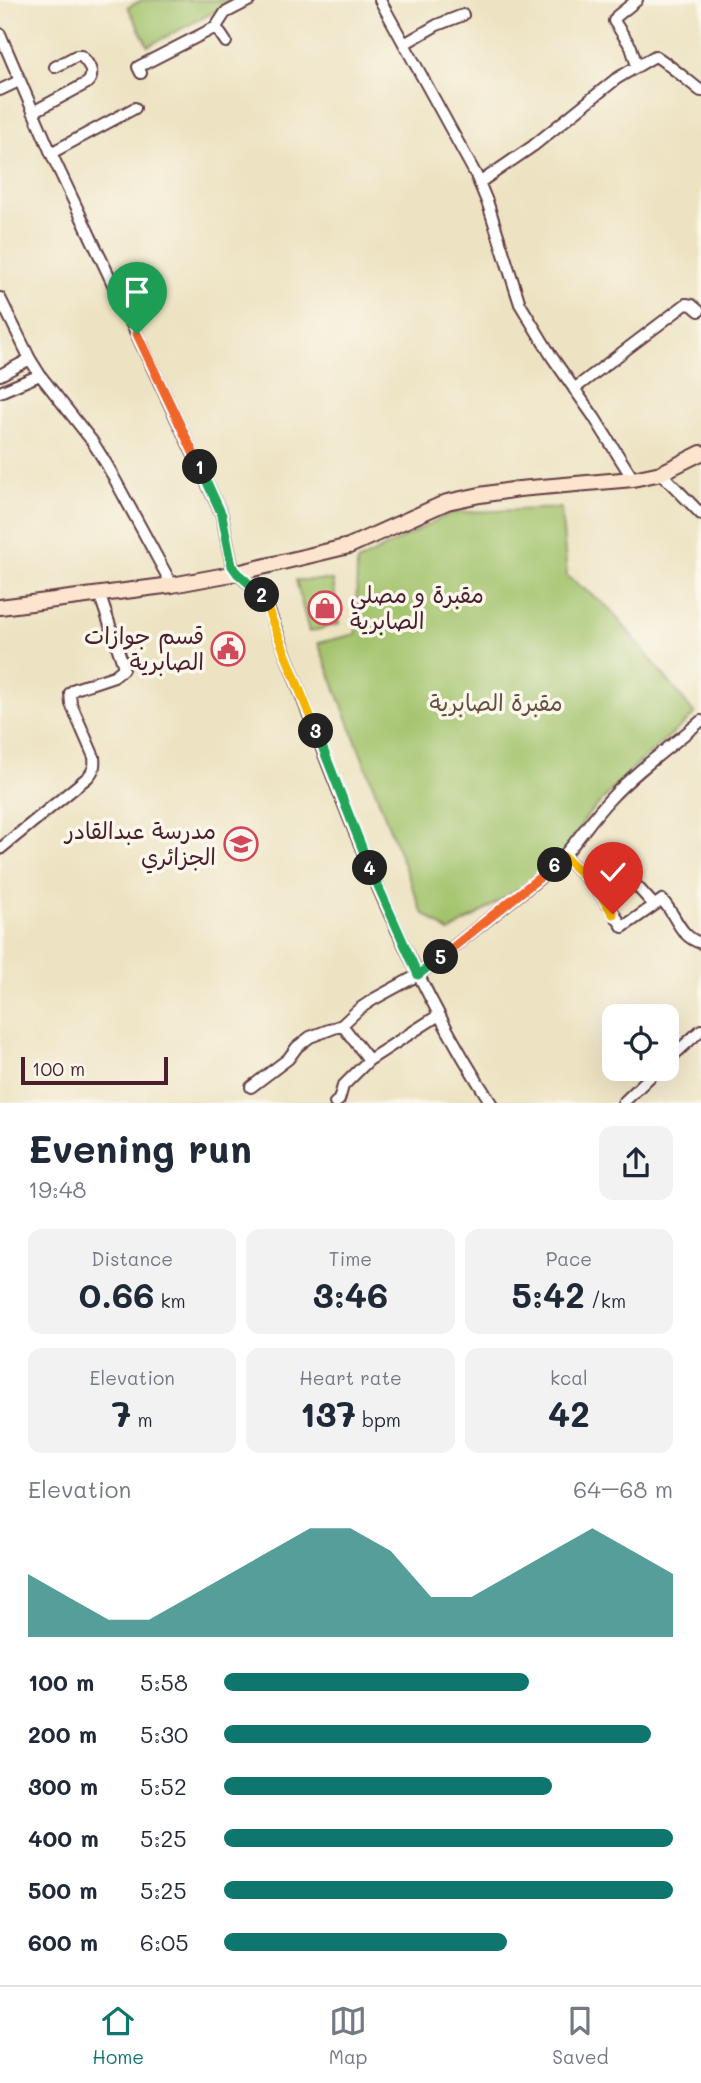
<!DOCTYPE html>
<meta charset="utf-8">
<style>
:root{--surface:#fff;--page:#f2f2f3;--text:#1f2937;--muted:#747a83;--line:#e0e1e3;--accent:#0f766e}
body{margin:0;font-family:Mali,"Playpen Sans Arabic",sans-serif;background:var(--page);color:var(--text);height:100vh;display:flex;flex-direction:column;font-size:26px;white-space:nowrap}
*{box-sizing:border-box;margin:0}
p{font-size:23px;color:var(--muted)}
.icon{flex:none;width:38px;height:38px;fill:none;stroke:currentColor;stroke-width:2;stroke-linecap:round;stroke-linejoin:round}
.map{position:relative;height:1103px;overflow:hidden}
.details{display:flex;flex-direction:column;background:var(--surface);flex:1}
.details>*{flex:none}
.controls{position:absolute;left:602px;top:1004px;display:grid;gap:14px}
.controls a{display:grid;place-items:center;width:77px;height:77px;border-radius:14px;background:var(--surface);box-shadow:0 7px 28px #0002;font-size:35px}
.scale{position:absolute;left:21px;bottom:18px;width:147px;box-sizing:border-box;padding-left:7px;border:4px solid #4a1f2b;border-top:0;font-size:19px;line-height:24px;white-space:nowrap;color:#4a1f2b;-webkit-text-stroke:5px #fbf7ec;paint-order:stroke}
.pin{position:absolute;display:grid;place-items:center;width:60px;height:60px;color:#fff;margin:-72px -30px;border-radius:50% 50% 50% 0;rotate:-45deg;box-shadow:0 0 7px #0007}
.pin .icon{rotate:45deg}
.km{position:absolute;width:35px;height:35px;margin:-18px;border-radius:50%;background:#222;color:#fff;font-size:19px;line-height:35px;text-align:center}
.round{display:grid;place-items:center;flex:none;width:74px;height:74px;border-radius:14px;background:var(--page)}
.headline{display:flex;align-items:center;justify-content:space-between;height:119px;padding:0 28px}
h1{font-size:38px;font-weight:700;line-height:52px}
.metrics{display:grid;grid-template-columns:repeat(3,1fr);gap:10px;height:119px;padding:7px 28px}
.metrics div{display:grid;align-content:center;border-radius:14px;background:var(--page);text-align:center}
.metrics b{font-size:35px;font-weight:700}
.metrics small{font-size:19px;font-weight:400}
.metrics p{font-size:19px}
.chart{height:196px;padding:14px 28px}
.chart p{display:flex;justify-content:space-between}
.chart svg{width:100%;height:126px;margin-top:7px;fill:var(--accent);opacity:.7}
ul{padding:0 28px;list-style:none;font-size:23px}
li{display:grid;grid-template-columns:112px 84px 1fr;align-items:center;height:52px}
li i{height:18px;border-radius:9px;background:var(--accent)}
.dock{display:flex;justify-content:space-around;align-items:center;height:98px;border-top:2px solid var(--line);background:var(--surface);font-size:19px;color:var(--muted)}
.dock a{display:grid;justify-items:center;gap:4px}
.dock .current{color:var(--accent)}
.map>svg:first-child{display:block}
.green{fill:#a3c36c;stroke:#76714c;stroke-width:2}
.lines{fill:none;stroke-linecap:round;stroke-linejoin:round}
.street-casing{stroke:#623c42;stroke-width:14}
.secondary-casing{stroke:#623c42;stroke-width:18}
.street{stroke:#fff;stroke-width:10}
.secondary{stroke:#fce5cf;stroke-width:14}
.split-1-casing{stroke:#fff;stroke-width:14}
.split-2-casing{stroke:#fff;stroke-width:14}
.split-3-casing{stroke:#fff;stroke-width:14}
.split-4-casing{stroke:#fff;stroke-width:14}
.split-5-casing{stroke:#fff;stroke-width:14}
.split-6-casing{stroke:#fff;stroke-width:14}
.split-7-casing{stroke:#fff;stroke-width:14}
.split-1{stroke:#f0652b;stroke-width:9}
.split-2{stroke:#22a559;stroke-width:9}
.split-3{stroke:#f5b400;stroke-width:9}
.split-4{stroke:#22a559;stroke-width:9}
.split-5{stroke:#22a559;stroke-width:9}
.split-6{stroke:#f0652b;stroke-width:9}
.split-7{stroke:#f5b400;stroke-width:9}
.labels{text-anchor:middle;stroke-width:7;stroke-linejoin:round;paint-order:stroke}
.poi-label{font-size:23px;fill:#4a1f2b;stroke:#fbf7ec;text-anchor:end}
.park-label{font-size:23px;fill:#65503e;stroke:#fbf7ec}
</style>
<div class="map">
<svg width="701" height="1103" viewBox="0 0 701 1103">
<rect width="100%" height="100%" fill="#fbf7ec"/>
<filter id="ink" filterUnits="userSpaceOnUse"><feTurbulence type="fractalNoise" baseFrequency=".0143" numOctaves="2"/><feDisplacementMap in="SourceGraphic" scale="14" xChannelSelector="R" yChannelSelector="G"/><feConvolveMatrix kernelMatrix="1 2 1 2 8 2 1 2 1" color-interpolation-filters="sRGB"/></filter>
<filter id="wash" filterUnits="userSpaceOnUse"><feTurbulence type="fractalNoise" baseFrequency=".00686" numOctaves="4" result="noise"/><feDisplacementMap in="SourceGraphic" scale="28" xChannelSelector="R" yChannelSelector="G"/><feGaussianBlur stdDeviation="1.57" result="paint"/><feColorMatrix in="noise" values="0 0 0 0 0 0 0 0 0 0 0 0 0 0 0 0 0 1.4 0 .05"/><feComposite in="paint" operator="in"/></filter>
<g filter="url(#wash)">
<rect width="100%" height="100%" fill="#ede3c2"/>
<!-- green -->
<path class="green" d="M 142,0 L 237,0 L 148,46 L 128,7 Z
M 561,508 L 567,576 L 609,608 L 695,714 L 636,765 L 588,815 L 553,868 L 449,932 L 422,912 L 318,643 L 356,634 L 357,562 L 451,513 Z
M 296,580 L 333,580 L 339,624 L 309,632 Z"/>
</g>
<g filter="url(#ink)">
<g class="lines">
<defs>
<path id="street" d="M 380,0 L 476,175 L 488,204 L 520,304 L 552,357 L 594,417 L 633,479
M 637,0 L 617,16 L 614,21 L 631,47 L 637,66
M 216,27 L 225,13 L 250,0
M 0,34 L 51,153 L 222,515 L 232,566 C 242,581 257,587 266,603 C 332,773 391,949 491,1103
M 404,44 L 437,25 L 463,15
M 141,73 L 138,67 L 216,27 L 226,42
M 0,90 L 19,81
M 33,112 L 87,83 C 96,75 89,63 81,56 L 76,56 L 55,67
M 51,153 L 135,108
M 479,183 L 533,146 L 616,79 L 655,56 C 661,58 692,84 701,91
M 0,298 L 30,359 L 40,375 L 92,441 L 107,465 L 172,585
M 0,375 L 30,359
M 574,389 L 686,304 L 692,305 L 699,311
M 0,392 L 40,375
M 661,473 L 701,514
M 0,849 L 88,777 C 94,770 95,766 94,757 L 71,704 L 70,693 L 75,689 L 114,676 L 123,669 L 123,664 L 99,593
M 564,857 L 595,886 L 623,927 L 662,900 C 676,914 679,937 701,943
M 619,870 L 635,884 L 653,904
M 439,1015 L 369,1060 L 342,1025 L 359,1009 L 374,999 L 418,975 L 550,870 C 573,849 588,822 610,799 C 637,770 670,747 701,721
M 667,1061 L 701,1030
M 251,1087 L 288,1059 L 297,1047 L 310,1037 L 342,1025
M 335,1103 L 339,1100 L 343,1086 L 369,1060
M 623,1103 L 658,1069"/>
<path id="secondary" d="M 0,607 L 172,585 L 237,573 L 349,546 L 447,502 L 480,495 L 519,489 L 633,479 L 661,473 L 701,453"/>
</defs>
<!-- street casing -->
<use href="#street" class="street-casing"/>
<!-- secondary casing -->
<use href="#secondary" class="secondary-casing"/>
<!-- street -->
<use href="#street" class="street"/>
<!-- secondary -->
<use href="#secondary" class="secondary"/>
</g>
</g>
<g class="lines" filter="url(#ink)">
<defs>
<path id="split-1" d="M 137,334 L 200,467"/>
<path id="split-2" d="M 200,467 L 222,515 L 232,566 L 237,573 L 262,595"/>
<path id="split-3" d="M 262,595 L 316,731"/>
<path id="split-4" d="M 316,731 L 370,868"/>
<path id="split-5" d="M 370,868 L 418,975 L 441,957"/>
<path id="split-6" d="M 441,957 L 555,865"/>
<path id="split-7" d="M 555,865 L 564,857 L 595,886 L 613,914"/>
</defs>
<!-- split-1 casing -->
<use href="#split-1" class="split-1-casing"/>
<!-- split-2 casing -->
<use href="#split-2" class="split-2-casing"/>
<!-- split-3 casing -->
<use href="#split-3" class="split-3-casing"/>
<!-- split-4 casing -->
<use href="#split-4" class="split-4-casing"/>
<!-- split-5 casing -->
<use href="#split-5" class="split-5-casing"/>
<!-- split-6 casing -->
<use href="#split-6" class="split-6-casing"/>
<!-- split-7 casing -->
<use href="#split-7" class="split-7-casing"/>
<!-- split-1 -->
<use href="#split-1" class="split-1"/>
<!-- split-2 -->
<use href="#split-2" class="split-2"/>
<!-- split-3 -->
<use href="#split-3" class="split-3"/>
<!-- split-4 -->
<use href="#split-4" class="split-4"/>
<!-- split-5 -->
<use href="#split-5" class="split-5"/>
<!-- split-6 -->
<use href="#split-6" class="split-6"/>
<!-- split-7 -->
<use href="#split-7" class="split-7"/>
</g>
<!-- icons -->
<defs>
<symbol id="shop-ring" viewBox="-11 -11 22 22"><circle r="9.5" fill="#fbf7ec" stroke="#d1495b" stroke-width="1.5"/><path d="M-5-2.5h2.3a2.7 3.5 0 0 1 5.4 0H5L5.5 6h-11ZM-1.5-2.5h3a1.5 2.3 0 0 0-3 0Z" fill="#d1495b"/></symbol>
<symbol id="civic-ring" viewBox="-11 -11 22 22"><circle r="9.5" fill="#fbf7ec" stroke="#d1495b" stroke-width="1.5"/><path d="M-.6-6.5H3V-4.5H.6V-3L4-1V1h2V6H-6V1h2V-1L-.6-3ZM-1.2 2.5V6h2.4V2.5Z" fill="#d1495b"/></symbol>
<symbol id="school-ring" viewBox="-11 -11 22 22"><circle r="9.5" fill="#fbf7ec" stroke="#d1495b" stroke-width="1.5"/><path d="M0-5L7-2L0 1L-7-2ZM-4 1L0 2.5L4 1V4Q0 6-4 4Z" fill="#d1495b"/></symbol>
</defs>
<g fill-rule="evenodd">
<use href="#shop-ring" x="306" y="589" width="38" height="38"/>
<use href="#civic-ring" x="209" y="630" width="38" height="38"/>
<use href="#school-ring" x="222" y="825" width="38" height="38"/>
</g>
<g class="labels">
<!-- poi labels -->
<g class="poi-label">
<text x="350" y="603" text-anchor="start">مقبرة و مصلى<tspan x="350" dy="26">الصابرية</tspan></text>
<text x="204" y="644">قسم جوازات<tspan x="204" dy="26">الصابرية</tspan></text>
<text x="216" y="839">مدرسة عبدالقادر<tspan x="216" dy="26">الجزائري</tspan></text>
</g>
<!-- park labels -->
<g class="park-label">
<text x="496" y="711">مقبرة الصابرية</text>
</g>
</g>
</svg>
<div class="controls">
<a><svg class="icon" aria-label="locate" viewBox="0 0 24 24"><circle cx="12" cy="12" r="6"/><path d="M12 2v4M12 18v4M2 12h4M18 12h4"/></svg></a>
</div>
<div class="scale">100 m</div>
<div class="pin" style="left:137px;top:334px;background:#1e9e55"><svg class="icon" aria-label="arrive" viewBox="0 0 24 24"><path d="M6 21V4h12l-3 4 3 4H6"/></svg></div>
<div class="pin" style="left:613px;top:914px;background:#d93025"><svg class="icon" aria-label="check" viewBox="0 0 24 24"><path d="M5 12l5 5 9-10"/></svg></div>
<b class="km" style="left:200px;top:467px">1</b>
<b class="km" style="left:262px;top:595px">2</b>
<b class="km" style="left:316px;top:731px">3</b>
<b class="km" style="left:370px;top:868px">4</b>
<b class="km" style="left:441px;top:957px">5</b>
<b class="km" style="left:555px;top:865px">6</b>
</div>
<section class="details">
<div class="headline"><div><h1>Evening run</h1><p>19:48</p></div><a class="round"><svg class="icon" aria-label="share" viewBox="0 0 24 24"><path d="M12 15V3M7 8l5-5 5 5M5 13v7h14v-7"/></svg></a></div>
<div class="metrics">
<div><p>Distance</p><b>0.66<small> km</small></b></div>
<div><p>Time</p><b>3:46</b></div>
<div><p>Pace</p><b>5:42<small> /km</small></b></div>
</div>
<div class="metrics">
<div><p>Elevation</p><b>7<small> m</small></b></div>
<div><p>Heart rate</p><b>137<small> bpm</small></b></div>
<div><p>kcal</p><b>42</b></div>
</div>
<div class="chart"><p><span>Elevation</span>64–68 m</p>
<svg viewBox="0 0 160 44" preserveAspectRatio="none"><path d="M0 44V22L10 30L20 38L30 38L40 30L50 22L60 14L70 6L80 6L90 14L100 30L110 30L120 22L130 14L140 6L150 14L160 22V44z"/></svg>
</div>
<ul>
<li><b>100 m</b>5:58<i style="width:68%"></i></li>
<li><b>200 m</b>5:30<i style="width:95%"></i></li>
<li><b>300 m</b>5:52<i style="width:73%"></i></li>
<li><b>400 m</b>5:25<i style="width:100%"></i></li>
<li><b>500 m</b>5:25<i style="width:100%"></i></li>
<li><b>600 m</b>6:05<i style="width:63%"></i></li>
</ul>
</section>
<nav class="dock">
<a class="current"><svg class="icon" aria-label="home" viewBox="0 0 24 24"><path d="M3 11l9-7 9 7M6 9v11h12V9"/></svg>Home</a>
<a><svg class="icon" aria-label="map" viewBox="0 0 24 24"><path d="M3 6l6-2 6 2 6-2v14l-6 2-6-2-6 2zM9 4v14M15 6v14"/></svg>Map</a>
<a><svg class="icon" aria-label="saved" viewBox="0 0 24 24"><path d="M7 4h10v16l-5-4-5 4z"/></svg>Saved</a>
</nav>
